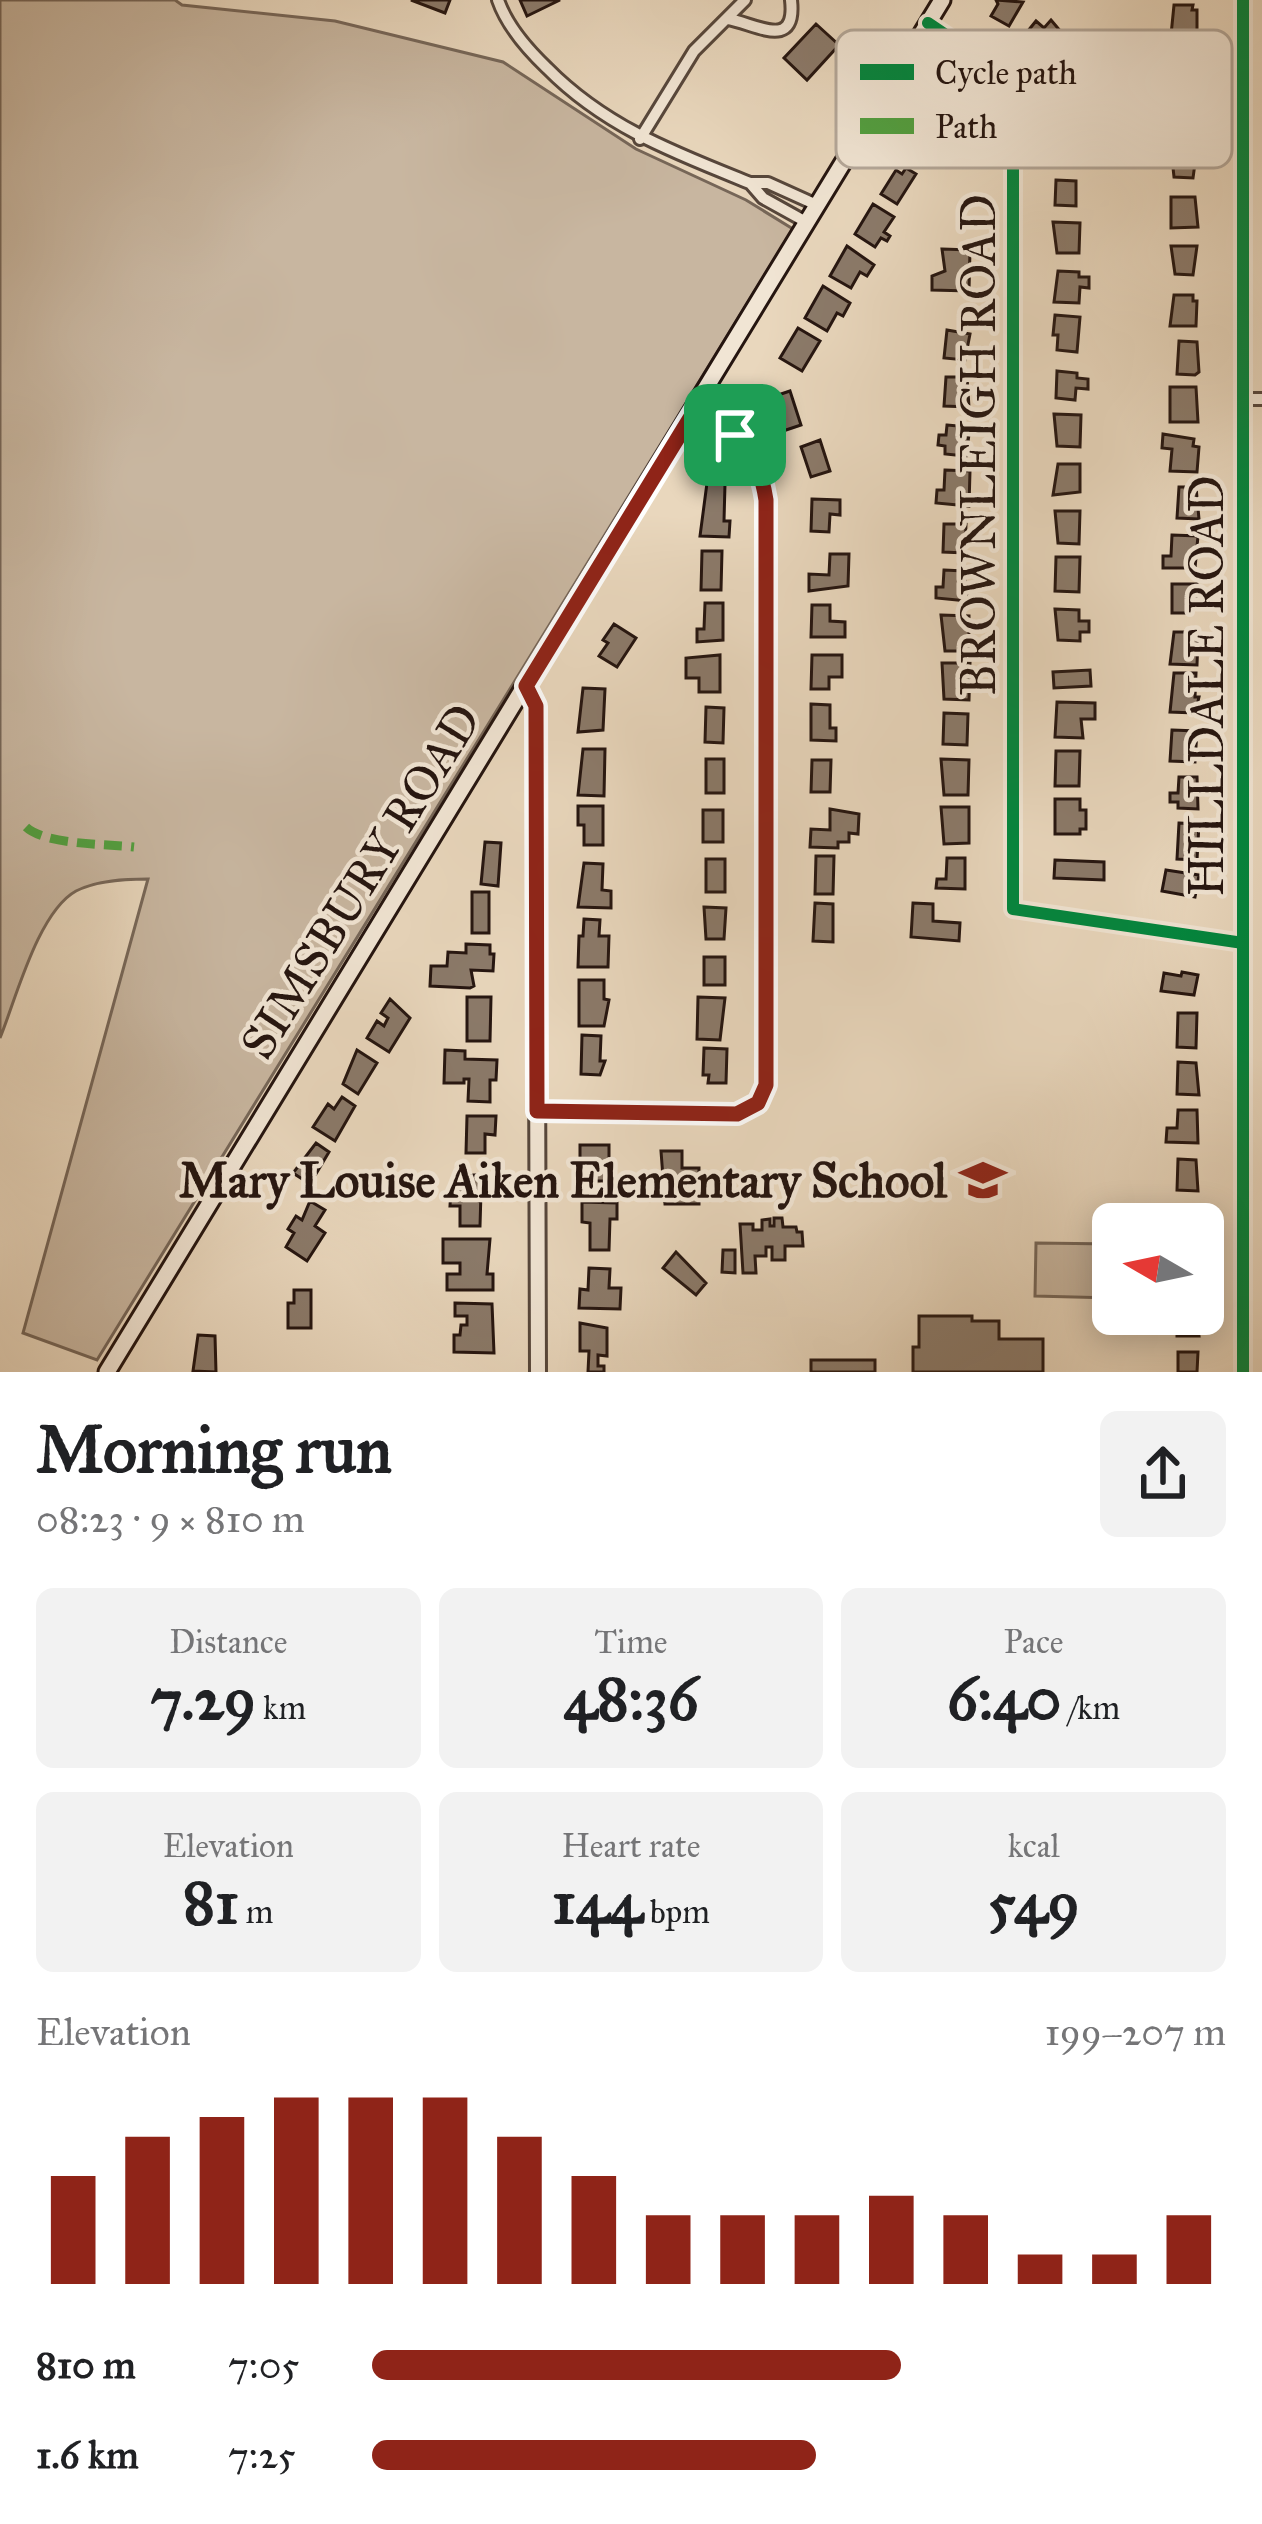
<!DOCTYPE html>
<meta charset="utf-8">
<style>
:root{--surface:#fff;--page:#f2f2f2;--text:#202124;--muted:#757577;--accent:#8f2418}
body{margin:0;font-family:"IM FELL Great Primer",serif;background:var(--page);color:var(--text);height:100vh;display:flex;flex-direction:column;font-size:45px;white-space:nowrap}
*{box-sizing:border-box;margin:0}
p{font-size:39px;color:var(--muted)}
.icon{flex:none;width:66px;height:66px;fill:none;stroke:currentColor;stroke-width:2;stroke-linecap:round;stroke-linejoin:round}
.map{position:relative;height:1372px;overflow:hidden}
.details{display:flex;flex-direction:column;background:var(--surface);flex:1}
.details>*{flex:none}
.needle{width:78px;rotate:279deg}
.tools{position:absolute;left:1092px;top:1203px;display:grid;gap:24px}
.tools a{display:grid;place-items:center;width:132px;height:132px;border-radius:18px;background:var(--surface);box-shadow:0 6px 30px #0003;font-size:60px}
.pin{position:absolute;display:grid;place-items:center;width:102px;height:102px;color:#fff;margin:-51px;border-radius:24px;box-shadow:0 6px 18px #0006}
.round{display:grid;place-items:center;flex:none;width:126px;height:126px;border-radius:18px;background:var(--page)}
.overview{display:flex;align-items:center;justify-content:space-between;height:204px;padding:0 36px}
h1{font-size:66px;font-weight:700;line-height:90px}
.figures{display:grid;grid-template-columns:repeat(3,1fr);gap:18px;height:204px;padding:12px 36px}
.figures div{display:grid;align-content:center;border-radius:18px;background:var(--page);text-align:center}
.figures b{font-size:60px;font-weight:700}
.figures small{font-size:33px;font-weight:400}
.figures p{font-size:33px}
.chart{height:336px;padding:24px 36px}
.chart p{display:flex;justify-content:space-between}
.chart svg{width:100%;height:216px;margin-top:12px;stroke:var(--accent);stroke-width:6}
ul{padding:0 36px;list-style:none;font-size:39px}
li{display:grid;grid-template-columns:192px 144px 1fr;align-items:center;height:90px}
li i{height:30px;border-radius:15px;background:var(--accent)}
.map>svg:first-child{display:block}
.green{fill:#c8b6a0;stroke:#766658;stroke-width:3}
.building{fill:#8b7a6a;stroke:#251510;stroke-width:3}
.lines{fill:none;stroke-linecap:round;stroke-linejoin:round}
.minor-casing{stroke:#56463b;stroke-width:16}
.tertiary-casing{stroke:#56463b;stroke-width:20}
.secondary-casing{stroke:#251510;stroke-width:21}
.minor{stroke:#f1e5d4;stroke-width:10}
.tertiary{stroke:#f1e5d4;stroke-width:14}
.secondary{stroke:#f1e5d4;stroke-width:15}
.quiet{stroke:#50a03f;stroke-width:9;stroke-dasharray:18 9;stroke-linecap:butt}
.cycleway-casing{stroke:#f1e5d4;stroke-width:20}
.cycleway{stroke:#00873e;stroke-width:12}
.route-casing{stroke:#fff;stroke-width:24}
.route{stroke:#8f2418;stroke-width:15}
.labels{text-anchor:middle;stroke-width:9;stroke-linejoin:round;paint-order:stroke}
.street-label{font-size:48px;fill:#251510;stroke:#f1e5d4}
.poi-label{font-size:48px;font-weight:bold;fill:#251510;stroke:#f1e5d4;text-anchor:end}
.key{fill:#f1e5d4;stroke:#b4a799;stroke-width:3}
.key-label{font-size:33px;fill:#251510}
</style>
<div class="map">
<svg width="1262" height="1372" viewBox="0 0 1262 1372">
<rect width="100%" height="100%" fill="#e9d7bd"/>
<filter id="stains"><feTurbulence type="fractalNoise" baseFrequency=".00167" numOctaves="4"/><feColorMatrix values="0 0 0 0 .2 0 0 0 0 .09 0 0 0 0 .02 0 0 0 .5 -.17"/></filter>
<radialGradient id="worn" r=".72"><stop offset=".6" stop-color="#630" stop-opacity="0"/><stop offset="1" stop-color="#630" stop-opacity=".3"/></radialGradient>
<!-- green -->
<path class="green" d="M 0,0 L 175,0 L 182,5 L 335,21 L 503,62 L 636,149 L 746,200 L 793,229 L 97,1360 L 23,1333 L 148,879 C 126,879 97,880 76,891 C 38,912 16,999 0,1038 Z
M 1036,1243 L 1113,1244 L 1113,1298 L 1035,1296 Z"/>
<!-- building -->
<path class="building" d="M 411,0 L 450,0 L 445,13 Z
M 520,0 L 560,0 L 527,16 Z
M 996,0 L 1023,2 L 1009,26 L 991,16 L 998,4 Z
M 1174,5 L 1193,5 L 1192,10 L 1197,10 L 1197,35 L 1171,35 Z
M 1051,20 L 1062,33 L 1054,37 L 1060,41 L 1046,59 L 1019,42 L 1036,21 L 1044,28 Z
M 816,24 L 839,45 L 807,80 L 784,58 Z
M 1171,149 L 1197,149 L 1193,178 L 1174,177 Z
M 906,168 L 916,174 L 897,204 L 881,194 L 896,170 L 902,174 Z
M 1056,180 L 1076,181 L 1076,206 L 1055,205 Z
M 1171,197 L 1195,197 L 1198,227 L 1171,228 Z
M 873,204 L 894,217 L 884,232 L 890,236 L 887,241 L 881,238 L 875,247 L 855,234 Z
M 1053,222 L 1080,223 L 1079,253 L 1057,253 Z
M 847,246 L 874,265 L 867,276 L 860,272 L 851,288 L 830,276 Z
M 1171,246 L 1197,246 L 1193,275 L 1175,274 Z
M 942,249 L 970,250 L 969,291 L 932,290 L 932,276 L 945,271 Z
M 1058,271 L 1079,272 L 1079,277 L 1089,277 L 1089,288 L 1080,287 L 1079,303 L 1054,302 Z
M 823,286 L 850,303 L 843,316 L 837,313 L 827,331 L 805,318 Z
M 1174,295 L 1193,295 L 1193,301 L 1197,301 L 1196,326 L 1170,326 Z
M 1055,315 L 1080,317 L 1077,352 L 1057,350 L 1058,335 L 1053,335 Z
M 798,328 L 820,341 L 802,371 L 780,358 Z
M 947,330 L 970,334 L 965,360 L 944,358 Z
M 1179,341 L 1197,342 L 1199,372 L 1195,375 L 1177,374 Z
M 1057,371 L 1077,373 L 1077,378 L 1088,379 L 1088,389 L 1076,388 L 1075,400 L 1056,398 Z
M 946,377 L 967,377 L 969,407 L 944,406 Z
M 1170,387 L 1196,387 L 1198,422 L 1170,422 Z
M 790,391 L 801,425 L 783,431 L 772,397 Z
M 1054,414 L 1081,415 L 1080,447 L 1057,446 Z
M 947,425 L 970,427 L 966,456 L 945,454 L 945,446 L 938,445 L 939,435 L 946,435 Z
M 1163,434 L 1194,439 L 1193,446 L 1199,447 L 1197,472 L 1170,471 L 1172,449 L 1162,448 Z
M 820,440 L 830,471 L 811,477 L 801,447 Z
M 1058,464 L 1080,464 L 1080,492 L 1053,495 Z
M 945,470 L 970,471 L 969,506 L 936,503 L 937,490 L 944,490 Z
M 707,483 L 725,484 L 724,521 L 730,521 L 729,537 L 700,536 Z
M 1179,487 L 1196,487 L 1199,519 L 1177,518 Z
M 812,499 L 840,500 L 840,515 L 830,514 L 829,532 L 811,531 Z
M 1055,511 L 1080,511 L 1079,544 L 1058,543 Z
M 944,524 L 966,524 L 965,553 L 943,552 Z
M 1172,535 L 1198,536 L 1195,568 L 1163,568 L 1163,556 L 1171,556 Z
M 702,551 L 722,551 L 721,590 L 701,590 Z
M 830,554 L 849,554 L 848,586 L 809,591 L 809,574 L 829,575 Z
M 1056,557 L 1080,557 L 1079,592 L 1055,591 Z
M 944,570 L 964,571 L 968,601 L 936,598 L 936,587 L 943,587 Z
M 1172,584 L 1197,584 L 1197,604 L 1192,604 L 1192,613 L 1172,613 Z
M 705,603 L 723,603 L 723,640 L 697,642 L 697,629 L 704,629 Z
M 812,605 L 830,605 L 830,621 L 845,622 L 845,637 L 811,637 Z
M 1055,609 L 1079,610 L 1079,621 L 1089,621 L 1089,632 L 1080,632 L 1080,641 L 1058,640 Z
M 941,615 L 969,616 L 969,651 L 945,651 Z
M 614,624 L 636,638 L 617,667 L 599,656 L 608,643 L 603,640 Z
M 1174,632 L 1193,632 L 1193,638 L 1198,638 L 1197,665 L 1170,664 Z
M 720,655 L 720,692 L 699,692 L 699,678 L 686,678 L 686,658 Z
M 812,655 L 842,655 L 842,677 L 829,677 L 829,689 L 811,689 Z
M 942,663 L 970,663 L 969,700 L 944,699 Z
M 1090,670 L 1091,686 L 1054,688 L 1053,672 Z
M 1174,673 L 1196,673 L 1195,697 L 1199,697 L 1195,713 L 1170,712 Z
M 583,688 L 605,689 L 603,730 L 578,732 Z
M 1057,702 L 1095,703 L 1095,719 L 1081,719 L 1083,738 L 1055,737 Z
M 811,704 L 830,705 L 830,728 L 836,728 L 836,741 L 811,740 Z
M 706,707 L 724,708 L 723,743 L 705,742 Z
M 944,713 L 968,714 L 967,745 L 943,744 Z
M 1172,730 L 1197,731 L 1195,762 L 1170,761 Z
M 583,749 L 605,749 L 604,796 L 578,795 Z
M 1056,751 L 1080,751 L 1079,786 L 1055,786 Z
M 706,759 L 724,759 L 724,793 L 706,793 Z
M 941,759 L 969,760 L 968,795 L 944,795 Z
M 812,760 L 831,760 L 830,792 L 811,792 Z
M 1179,777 L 1197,777 L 1198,809 L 1178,808 L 1178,802 L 1170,802 L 1170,793 L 1178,793 Z
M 1055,799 L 1080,799 L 1080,810 L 1086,810 L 1086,829 L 1080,829 L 1080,834 L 1055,834 Z
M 578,806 L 603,806 L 603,845 L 584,845 L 584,825 L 578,825 Z
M 941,807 L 969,807 L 969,843 L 944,844 Z
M 830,809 L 859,814 L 858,834 L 849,833 L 849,842 L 838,842 L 838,848 L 810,847 L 811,829 L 830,830 Z
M 703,810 L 723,810 L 723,842 L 703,842 Z
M 1179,823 L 1199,824 L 1197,860 L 1177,859 Z
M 485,842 L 501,843 L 498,886 L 481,884 Z
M 816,856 L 834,856 L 833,894 L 815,894 Z
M 947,858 L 965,858 L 965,889 L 936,888 L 937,879 L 946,879 Z
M 706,859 L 725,859 L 725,892 L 706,892 Z
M 1055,860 L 1104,862 L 1104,880 L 1054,878 Z
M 584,863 L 603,864 L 602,890 L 611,891 L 611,908 L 578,907 Z
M 1166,870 L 1199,875 L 1195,897 L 1162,891 Z
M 472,892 L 489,892 L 489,933 L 472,933 Z
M 815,903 L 833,904 L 833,942 L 813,941 Z
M 913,903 L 933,904 L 933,921 L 960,923 L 959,941 L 911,937 Z
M 704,907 L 726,908 L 724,939 L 706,939 Z
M 584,919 L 600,920 L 599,936 L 609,936 L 608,967 L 578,967 L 579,936 L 583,936 Z
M 466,944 L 490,945 L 490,954 L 494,954 L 493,971 L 471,970 L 474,986 L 470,988 L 430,986 L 431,966 L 447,966 L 448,952 L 466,953 Z
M 704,957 L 725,957 L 725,985 L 704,985 Z
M 1182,972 L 1198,975 L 1194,995 L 1161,991 L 1164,973 L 1181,976 Z
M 579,980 L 604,980 L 604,999 L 609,1000 L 604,1026 L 579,1026 Z
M 467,997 L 491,997 L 490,1041 L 467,1041 Z
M 698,997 L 725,998 L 720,1040 L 697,1039 Z
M 390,999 L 410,1018 L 389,1052 L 367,1038 L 377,1021 L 384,1026 L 388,1018 L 381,1013 Z
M 1178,1013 L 1197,1013 L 1196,1048 L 1177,1047 Z
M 582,1035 L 601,1036 L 600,1061 L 605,1061 L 600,1075 L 581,1074 Z
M 704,1048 L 727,1049 L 726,1083 L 708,1083 L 709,1075 L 703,1075 Z
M 357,1050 L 377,1063 L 358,1094 L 343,1084 Z
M 445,1050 L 465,1051 L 465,1059 L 497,1060 L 496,1080 L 490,1080 L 490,1102 L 468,1101 L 469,1079 L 464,1079 L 464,1083 L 444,1083 Z
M 1178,1062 L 1196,1063 L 1199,1095 L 1177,1094 Z
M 342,1097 L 355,1106 L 335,1141 L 313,1127 L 328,1104 L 334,1109 Z
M 1178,1110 L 1197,1110 L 1198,1143 L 1166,1142 L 1167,1128 L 1177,1128 Z
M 467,1116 L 496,1116 L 495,1135 L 485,1134 L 485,1153 L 466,1153 Z
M 316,1143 L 329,1152 L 310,1184 L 293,1173 Z
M 580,1145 L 609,1145 L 609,1181 L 580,1181 Z
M 661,1151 L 682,1151 L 682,1168 L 699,1168 L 699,1204 L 665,1204 Z
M 1178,1159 L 1196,1160 L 1198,1191 L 1177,1190 Z
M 470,1175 L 495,1175 L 495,1192 L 481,1192 L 480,1226 L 460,1226 L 460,1206 L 450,1206 L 451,1188 L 470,1188 Z
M 310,1201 L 325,1210 L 315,1226 L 325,1233 L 307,1261 L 286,1247 L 294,1233 L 288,1229 L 296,1216 L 302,1220 Z
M 582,1202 L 617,1203 L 617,1219 L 610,1219 L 609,1250 L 590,1250 L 590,1223 L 582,1222 Z
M 1165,1208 L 1196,1208 L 1199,1224 L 1165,1224 Z
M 774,1218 L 782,1218 L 783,1227 L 796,1227 L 797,1232 L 802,1232 L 803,1246 L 785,1246 L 785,1260 L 772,1260 L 772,1247 L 766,1247 L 766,1256 L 755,1256 L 756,1273 L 743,1273 L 740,1224 L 753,1224 L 753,1230 L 762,1230 L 762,1220 L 770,1219 L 770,1226 L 774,1226 Z
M 443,1239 L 490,1239 L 487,1274 L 493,1274 L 493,1290 L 447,1290 L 447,1274 L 460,1274 L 460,1263 L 443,1263 Z
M 723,1250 L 735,1250 L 735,1273 L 722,1272 Z
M 676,1252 L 706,1283 L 696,1295 L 663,1268 Z
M 589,1268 L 610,1269 L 609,1288 L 621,1288 L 620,1309 L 579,1308 L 580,1289 L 588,1290 Z
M 294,1290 L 311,1290 L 311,1328 L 288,1328 L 288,1303 L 294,1303 Z
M 455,1303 L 492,1304 L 494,1353 L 454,1352 L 454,1335 L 460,1335 L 461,1325 L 467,1325 L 467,1316 L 455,1316 Z
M 1177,1314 L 1196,1314 L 1199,1336 L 1177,1336 Z
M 919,1316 L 972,1316 L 972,1321 L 999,1321 L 999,1339 L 1043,1339 L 1043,1372 L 913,1372 L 913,1347 L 919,1347 Z
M 580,1323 L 607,1328 L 607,1356 L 598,1355 L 598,1366 L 604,1366 L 604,1372 L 588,1372 L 589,1351 L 580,1351 Z
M 198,1335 L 215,1336 L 216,1372 L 193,1371 Z
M 1178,1352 L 1198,1352 L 1197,1372 L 1178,1372 Z
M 811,1360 L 875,1360 L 875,1372 L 811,1372 Z"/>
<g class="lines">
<defs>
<path id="minor" d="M 498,0 C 507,26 527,49 547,68 C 605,127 675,153 750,183 L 768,183 L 819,206
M 1243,0 L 1243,1372
M 727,19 C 753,22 797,53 791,0
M 928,23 L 1005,75 L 1013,118 L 1013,909 L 1243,943
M 640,139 L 694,51 L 745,0
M 750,183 L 763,198 L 808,223
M 1241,399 L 1262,399
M 537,1111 L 737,1115 L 759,1103 L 766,1085 L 766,500 C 758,448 738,435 695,410"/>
<path id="tertiary" d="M 526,686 L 536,706 L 538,1372"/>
<path id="secondary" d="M 107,1372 L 942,0"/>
</defs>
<!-- minor casing -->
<use href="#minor" class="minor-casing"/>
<!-- tertiary casing -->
<use href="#tertiary" class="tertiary-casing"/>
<!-- secondary casing -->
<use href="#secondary" class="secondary-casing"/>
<!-- minor -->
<use href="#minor" class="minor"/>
<!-- tertiary -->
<use href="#tertiary" class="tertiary"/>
<!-- secondary -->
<use href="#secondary" class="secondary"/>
<!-- quiet -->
<path class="quiet" d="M 26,827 C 45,845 107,844 134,847"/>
<defs>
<path id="cycleway" d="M 1243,0 L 1243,1372
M 928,23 L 1005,75 L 1013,118 L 1013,909 L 1243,943"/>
</defs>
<!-- cycleway casing -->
<use href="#cycleway" class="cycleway-casing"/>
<!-- cycleway -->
<use href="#cycleway" class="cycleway"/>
</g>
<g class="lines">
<defs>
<path id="route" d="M 695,410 C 738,435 758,448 766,500 L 766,1085 L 758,1103 L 737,1114 L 537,1111 L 536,706 L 526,686 Z"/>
</defs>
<!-- route casing -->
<use href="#route" class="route-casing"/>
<!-- route -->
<use href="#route" class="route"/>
</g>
<!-- icons -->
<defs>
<symbol id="school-bare" viewBox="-9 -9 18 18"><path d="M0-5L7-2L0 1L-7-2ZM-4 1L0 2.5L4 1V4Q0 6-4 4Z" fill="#8f2418" stroke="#f1e5d4" stroke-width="2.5" paint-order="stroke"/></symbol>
</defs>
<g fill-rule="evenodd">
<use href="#school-bare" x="950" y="1147" width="66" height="66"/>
</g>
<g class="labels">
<!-- street labels -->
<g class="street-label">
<text transform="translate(978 445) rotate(-90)" y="17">BROWNLEIGH ROAD</text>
<text transform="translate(1206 686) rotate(-90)" y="17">HILLDALE ROAD</text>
<text transform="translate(360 881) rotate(-58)" y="17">SIMSBURY ROAD</text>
</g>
<!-- poi labels -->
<g class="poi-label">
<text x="947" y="1197">Mary Louise Aiken Elementary School</text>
</g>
</g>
<!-- legend -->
<rect x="836" y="30" width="396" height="138" rx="18" class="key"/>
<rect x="860" y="64" width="54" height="16" fill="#00873e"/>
<rect x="860" y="118" width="54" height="16" fill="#50a03f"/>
<g class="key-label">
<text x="935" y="84">Cycle path</text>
<text x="935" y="138">Path</text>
</g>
<rect width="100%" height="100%" filter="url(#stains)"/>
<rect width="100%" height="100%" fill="url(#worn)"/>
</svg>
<div class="tools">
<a><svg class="needle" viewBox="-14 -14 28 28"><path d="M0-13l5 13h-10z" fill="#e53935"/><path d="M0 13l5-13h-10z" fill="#757577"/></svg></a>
</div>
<div class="pin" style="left:735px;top:435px;background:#1e9e55"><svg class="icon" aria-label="arrive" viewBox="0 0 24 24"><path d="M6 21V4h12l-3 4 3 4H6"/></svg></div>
</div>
<section class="details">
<div class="overview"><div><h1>Morning run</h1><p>08:23 · 9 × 810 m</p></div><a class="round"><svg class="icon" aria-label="share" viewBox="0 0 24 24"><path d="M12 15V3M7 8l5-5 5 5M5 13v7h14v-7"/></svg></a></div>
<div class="figures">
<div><p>Distance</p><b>7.29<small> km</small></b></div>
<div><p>Time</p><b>48:36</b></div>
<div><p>Pace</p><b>6:40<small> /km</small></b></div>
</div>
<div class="figures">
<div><p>Elevation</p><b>81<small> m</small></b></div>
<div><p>Heart rate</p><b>144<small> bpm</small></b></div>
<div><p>kcal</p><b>549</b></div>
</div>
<div class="chart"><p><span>Elevation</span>199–207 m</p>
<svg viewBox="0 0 160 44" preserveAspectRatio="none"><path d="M5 44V22M15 44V14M25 44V10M35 44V6M45 44V6M55 44V6M65 44V14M75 44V22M85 44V30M95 44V30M105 44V30M115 44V26M125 44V30M135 44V38M145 44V38M155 44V30"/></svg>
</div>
<ul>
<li><b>810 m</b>7:05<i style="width:62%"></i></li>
<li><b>1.6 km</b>7:25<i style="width:52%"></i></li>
</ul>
</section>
